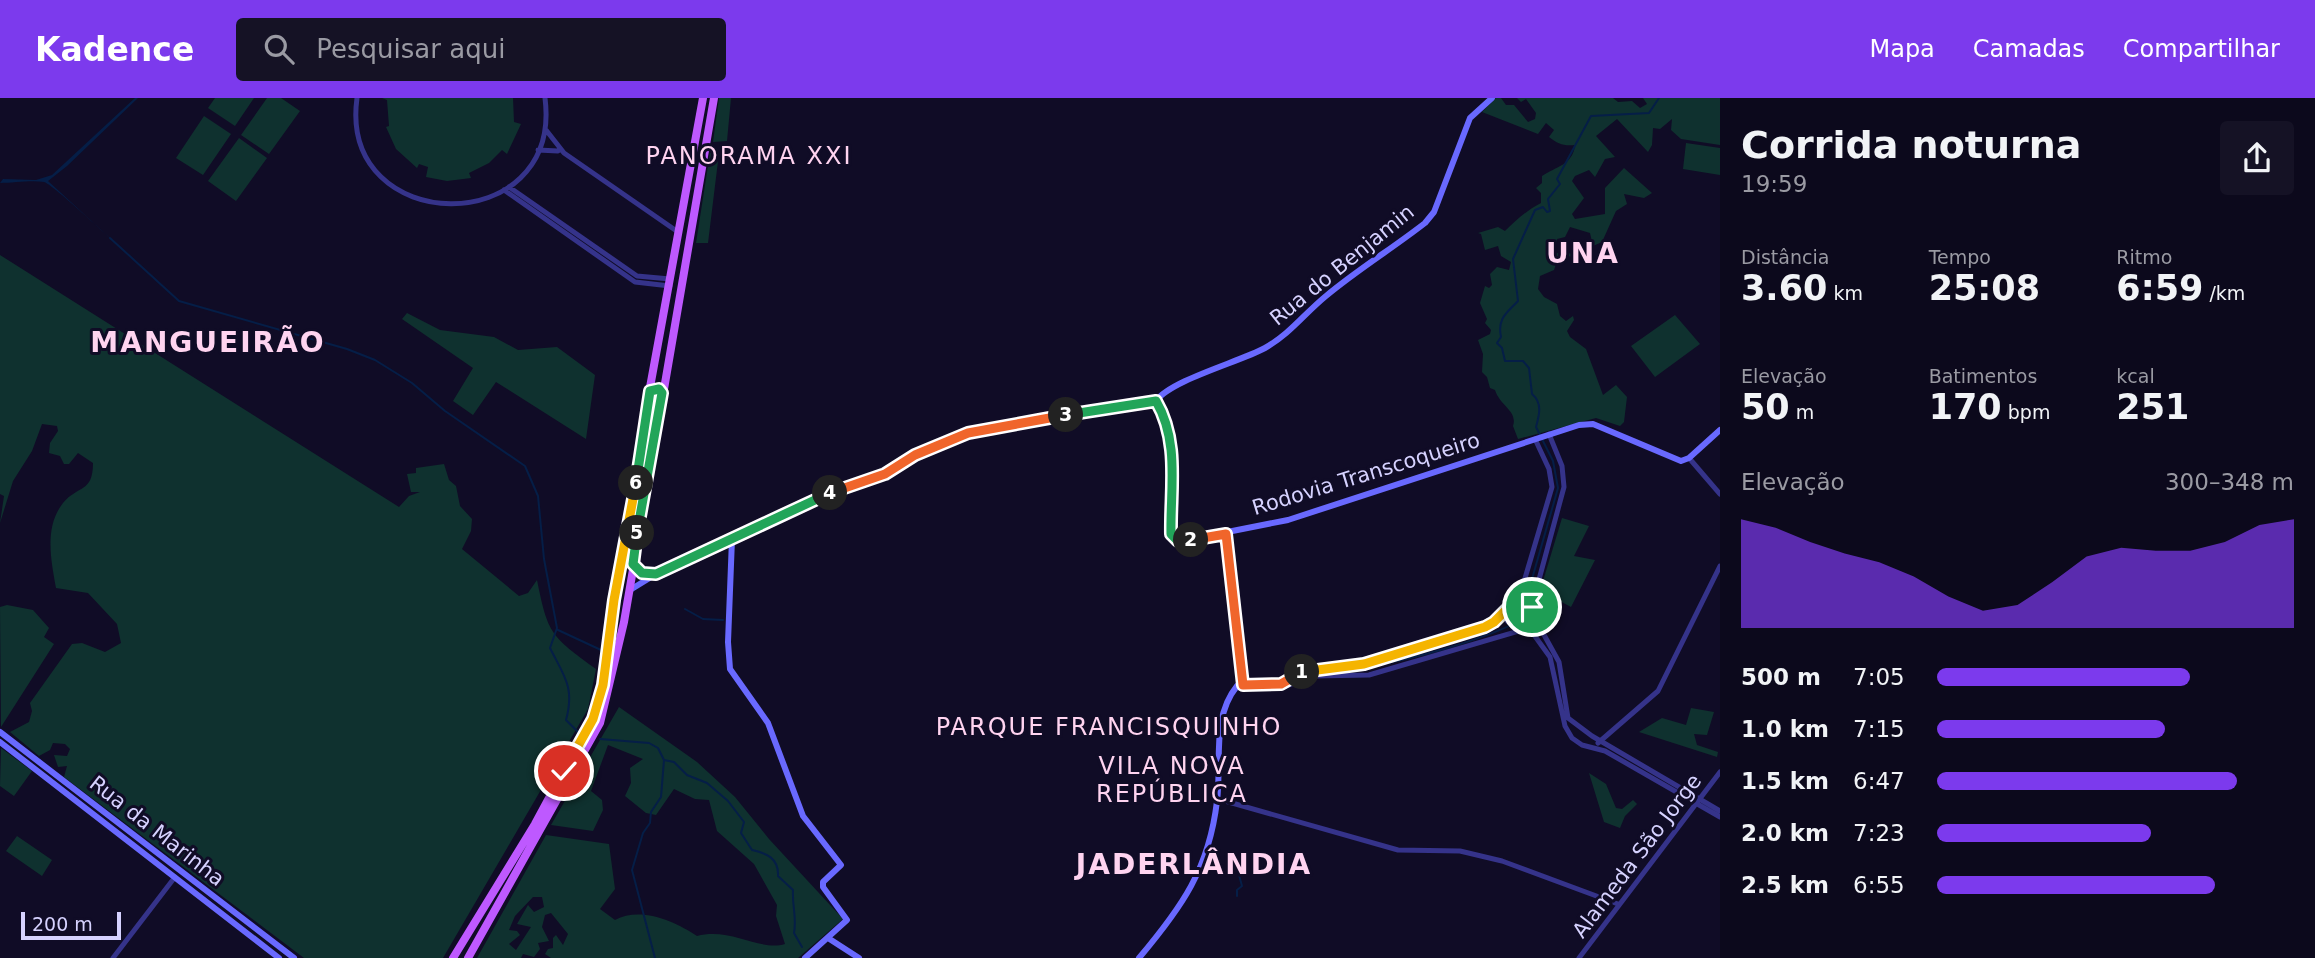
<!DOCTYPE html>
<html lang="pt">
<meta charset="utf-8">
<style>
:root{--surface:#0c091c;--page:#151225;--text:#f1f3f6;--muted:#9a9aa3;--accent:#7c3aed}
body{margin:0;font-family:"DejaVu Sans",sans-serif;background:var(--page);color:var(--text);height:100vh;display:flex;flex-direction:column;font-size:26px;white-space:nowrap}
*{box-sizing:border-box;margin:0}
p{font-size:23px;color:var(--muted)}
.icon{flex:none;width:38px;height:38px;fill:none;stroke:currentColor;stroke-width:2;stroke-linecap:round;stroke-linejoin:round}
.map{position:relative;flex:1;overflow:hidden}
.drawer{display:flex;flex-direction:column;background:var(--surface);width:595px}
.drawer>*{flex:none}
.scale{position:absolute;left:21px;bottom:18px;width:100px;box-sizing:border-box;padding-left:7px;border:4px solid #d6d2ff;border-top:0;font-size:19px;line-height:24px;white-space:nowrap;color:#d6d2ff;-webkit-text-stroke:5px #100c26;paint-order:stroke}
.pin{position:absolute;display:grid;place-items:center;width:60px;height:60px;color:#fff;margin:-30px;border:4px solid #fff;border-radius:50%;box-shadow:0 2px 7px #0007}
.km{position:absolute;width:35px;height:35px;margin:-18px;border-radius:50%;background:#222;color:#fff;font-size:19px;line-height:35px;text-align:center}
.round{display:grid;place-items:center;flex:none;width:74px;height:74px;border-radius:7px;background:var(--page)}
.head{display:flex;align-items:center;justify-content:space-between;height:119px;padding:0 21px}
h1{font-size:38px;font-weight:600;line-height:52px}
.figures{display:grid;grid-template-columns:repeat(3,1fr);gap:10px;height:119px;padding:7px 21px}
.figures div{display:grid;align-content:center}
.figures b{font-size:35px;font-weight:600}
.figures small{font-size:19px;font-weight:400}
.figures p{font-size:19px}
.chart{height:196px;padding:14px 21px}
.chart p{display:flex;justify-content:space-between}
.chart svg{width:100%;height:126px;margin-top:7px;fill:var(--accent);opacity:.7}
ul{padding:0 21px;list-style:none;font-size:23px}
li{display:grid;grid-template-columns:112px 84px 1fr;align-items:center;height:52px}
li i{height:18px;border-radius:9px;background:var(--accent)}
header{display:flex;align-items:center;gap:42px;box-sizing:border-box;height:98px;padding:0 35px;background:var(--accent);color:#fff}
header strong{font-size:33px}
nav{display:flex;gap:38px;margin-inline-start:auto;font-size:24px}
.search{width:490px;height:63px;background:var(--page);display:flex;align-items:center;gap:18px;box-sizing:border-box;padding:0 24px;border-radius:7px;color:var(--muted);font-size:26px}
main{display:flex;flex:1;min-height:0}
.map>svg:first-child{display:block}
.green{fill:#0f312f;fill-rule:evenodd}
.water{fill:#051e47}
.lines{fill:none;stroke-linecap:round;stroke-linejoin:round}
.stream{stroke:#051e47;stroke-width:2}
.tertiary{stroke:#35338a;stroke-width:5}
.secondary{stroke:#6969ff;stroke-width:6}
.primary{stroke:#be59ff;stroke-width:8}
.split-1-casing{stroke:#fff;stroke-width:14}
.split-2-casing{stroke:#fff;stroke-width:14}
.split-3-casing{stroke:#fff;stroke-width:14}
.split-4-casing{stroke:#fff;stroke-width:14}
.split-5-casing{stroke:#fff;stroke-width:14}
.split-6-casing{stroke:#fff;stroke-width:14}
.split-7-casing{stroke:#fff;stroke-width:14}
.split-1{stroke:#f5b400;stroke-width:9}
.split-2{stroke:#f0652b;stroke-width:9}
.split-3{stroke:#22a559;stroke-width:9}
.split-4{stroke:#f0652b;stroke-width:9}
.split-5{stroke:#22a559;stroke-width:9}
.split-6{stroke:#22a559;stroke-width:9}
.split-7{stroke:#f5b400;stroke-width:9}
.labels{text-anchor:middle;stroke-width:6;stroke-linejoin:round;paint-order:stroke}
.street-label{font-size:21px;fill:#d6d2ff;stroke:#100c26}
.quarter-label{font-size:24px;letter-spacing:2px;fill:#ffd4f0;stroke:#100c26}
.district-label{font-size:28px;font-weight:bold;letter-spacing:2px;fill:#ffd4f0;stroke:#100c26}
</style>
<header>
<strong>Kadence</strong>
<div class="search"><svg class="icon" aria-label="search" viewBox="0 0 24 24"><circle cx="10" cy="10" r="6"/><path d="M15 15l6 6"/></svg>Pesquisar aqui</div>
<nav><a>Mapa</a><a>Camadas</a><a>Compartilhar</a></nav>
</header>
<main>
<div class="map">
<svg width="1720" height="860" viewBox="0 0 1720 860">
<rect width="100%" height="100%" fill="#100c26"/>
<!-- green -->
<path class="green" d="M 215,0 L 254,0 L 235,28 L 208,10 Z
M 267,0 L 281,0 L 300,13 L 269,56 L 241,37 Z
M 382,0 L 513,0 L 514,24 L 521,26 L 507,56 L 502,52 L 489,65 L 469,75 L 471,80 L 447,83 L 426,79 L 428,69 L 419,66 L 417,70 L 396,51 L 386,29 L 389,28 L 387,2 Z
M 719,0 L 731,0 L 727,43 L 713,44 Z
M 1496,0 L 1501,0 L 1506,7 L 1514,7 L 1528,24 L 1535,21 L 1536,15 L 1526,1 L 1521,4 L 1517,0 L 1613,0 L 1618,4 L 1632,3 L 1640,10 L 1647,6 L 1643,0 L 1720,0 L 1720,47 L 1681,41 L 1671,32 L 1672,21 L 1660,31 L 1653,30 L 1652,47 L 1648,54 L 1617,21 L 1596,38 L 1615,59 L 1605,61 L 1595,79 L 1589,72 L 1575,78 L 1572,83 L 1584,100 L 1572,116 L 1575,121 L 1605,116 L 1605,90 L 1624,70 L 1652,95 L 1644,100 L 1624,96 L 1627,106 L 1616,113 L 1602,144 L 1593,148 L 1590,135 L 1570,129 L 1565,139 L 1557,141 L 1555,155 L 1592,156 L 1592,164 L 1564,157 L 1558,160 L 1554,172 L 1540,178 L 1538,191 L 1544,199 L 1557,206 L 1560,218 L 1566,223 L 1573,218 L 1574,222 L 1567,233 L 1570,239 L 1586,251 L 1603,297 L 1616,287 L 1627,299 L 1624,324 L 1620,328 L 1596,320 L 1518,341 L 1513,328 C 1518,313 1500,308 1495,292 L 1490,290 L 1487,279 L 1482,274 L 1483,256 L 1478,242 L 1490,236 L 1491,232 L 1485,225 L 1487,221 L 1480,205 L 1485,188 L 1489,190 L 1492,187 L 1490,176 L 1497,169 L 1509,172 L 1511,164 L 1501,158 L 1498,148 L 1485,152 L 1481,136 L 1478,135 L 1498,129 L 1505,133 C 1515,123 1527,112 1541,105 L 1541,95 L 1536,90 L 1542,85 L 1542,78 C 1555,69 1573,67 1575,47 C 1563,48 1558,46 1549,39 L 1554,32 L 1546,25 L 1538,36 L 1482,14 Z
M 204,18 L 231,36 L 203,77 L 176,60 Z
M 239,40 L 267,60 L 236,103 L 208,83 Z
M 1686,45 L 1720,50 L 1720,77 L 1683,71 Z
M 710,55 L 719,55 L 708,145 L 696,145 Z
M 0,157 L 399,409 L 409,398 L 420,394 L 411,394 L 407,376 L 416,375 L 416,370 L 444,366 L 449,382 L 456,388 L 460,408 L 472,421 L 471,433 L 462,451 L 519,498 L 528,495 L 537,482 C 548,537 551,538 596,571 L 588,611 L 443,860 L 304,860 L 64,679 L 67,668 L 58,669 L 54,657 L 67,658 L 70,651 L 65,646 L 53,645 L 50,652 L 39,658 L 10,634 L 29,624 L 32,613 L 30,605 L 72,546 L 82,545 L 105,554 L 121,545 L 117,526 L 88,495 L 56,490 C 51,462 44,429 63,405 C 78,387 93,395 93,365 L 78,355 L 69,366 L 64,366 L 60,358 L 49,355 L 50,345 L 58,333 L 57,328 L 42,326 L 32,353 L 13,383 L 0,425 L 4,398 L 0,396 Z
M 407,215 L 440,232 L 494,239 L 518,252 L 557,249 L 595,277 L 586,341 L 496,284 L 473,317 L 453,303 L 473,270 L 402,221 Z
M 1675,217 L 1700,246 L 1655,279 L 1631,248 Z
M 1562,420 L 1589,428 L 1574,458 L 1595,462 L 1571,509 L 1556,501 L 1541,516 L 1537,503 Z
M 7,507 L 33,512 L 49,530 L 44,539 L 54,546 L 1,629 L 0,509 Z
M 619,609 L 697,664 L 735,699 L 769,741 L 843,821 L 798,860 L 551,860 L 545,856 L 548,851 L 553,850 L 553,840 L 556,837 L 563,847 L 568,836 L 551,815 L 545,817 L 542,829 L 549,843 L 538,845 L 540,851 L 534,859 L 523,856 L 521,860 L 477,860 L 546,737 L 609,746 L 615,791 L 600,811 L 615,822 C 640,808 675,823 697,838 C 731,829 760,854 785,846 L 776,818 L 777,807 L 754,766 L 717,733 L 709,702 L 695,701 L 674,691 L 656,717 L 646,715 L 625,698 L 631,685 L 630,670 L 643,661 L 608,647 L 591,693 L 602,702 L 603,712 L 593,733 L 551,727 ZM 533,799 L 542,799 L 544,809 L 534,814 L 528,807 L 517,826 L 531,829 L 516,852 L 509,846 L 520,837 L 517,833 L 509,832 L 515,818 Z
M 1691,610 L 1714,614 L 1707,637 L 1694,636 L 1697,647 L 1718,654 L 1717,659 L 1639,634 L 1662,620 L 1686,627 Z
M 1,650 L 32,673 L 14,698 L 0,688 Z
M 1589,675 L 1606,686 L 1616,710 L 1622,711 L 1633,702 L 1637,706 L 1625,718 L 1620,730 L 1604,724 Z
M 17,738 L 52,762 L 42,778 L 6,753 Z"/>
<!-- water -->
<path class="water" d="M 135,0 L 138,0 L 67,68 L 48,83 L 110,140 C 100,131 52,86 44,84 C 31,82 13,85 0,85 L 3,81 L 36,82 L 52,77 Z"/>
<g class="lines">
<!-- stream -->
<path class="stream" d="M 110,140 L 179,203 L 347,251 L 375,262 L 412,285 L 445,313 L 525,368 L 538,398 L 544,461 L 557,530 L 550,550 C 564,578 575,589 566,622 L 578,634
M 1526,502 L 1558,390 L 1553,363 L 1536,329 C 1539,318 1543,305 1532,296 L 1529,270 L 1523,263 L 1505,263 L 1502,250 L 1497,245 L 1501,239 C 1497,220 1507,215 1518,203 L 1513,161 L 1535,112 L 1543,109 L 1547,114 L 1550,113 L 1548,101 L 1560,86 L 1557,81 L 1591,18 L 1649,15 L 1659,0
M 685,511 L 703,521 L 723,522
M 558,532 L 601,552
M 1365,568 C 1406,564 1487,541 1523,521 L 1524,507
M 1309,575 L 1356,569
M 600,641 L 649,645 L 658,650 L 664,662 L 661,699 L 651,714 L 650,725 L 643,735 L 632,772 L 655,860
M 664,662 L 674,664 L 687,677 L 707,685 L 728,703 L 744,724 L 741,735 L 752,752 C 766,755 779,760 778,778 L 793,792 C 792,808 797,820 794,835 L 802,849
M 1236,766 L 1242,788 L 1237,792 L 1237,798"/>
<!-- tertiary -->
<path class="tertiary" d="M 357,0 C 338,139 563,143 545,0
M 546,32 L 564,55 L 678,134
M 538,52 L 558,53
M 509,89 L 637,178 L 670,181
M 504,92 L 635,184 L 670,188
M 1549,336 L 1562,368 L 1564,389 L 1534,500 L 1538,526 L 1559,564 L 1568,620 L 1592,638 L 1720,713
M 1689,360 L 1720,396
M 1512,503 L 1520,502 L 1535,512
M 1504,514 L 1507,523 L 1520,531
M 1529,530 L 1550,559 L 1565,628 L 1572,640 L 1582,647 L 1605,653 L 1720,719
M 1243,587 L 1281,586 L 1312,571 L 1364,566 L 1494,524 L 1523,487 L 1552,389 L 1549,371 L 1535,341
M 1242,589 L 1281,590 L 1313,578 L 1369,577 L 1529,530 L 1537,521
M 1598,645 L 1658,593 L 1720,468
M 1218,701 L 1398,752 L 1460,753 L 1502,763 L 1618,806
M 113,860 L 175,779
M 1579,860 L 1720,674"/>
<!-- secondary -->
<path class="secondary" d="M 1156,303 C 1180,344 1170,391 1171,436 L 1182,443 L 1288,422 L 1579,327 L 1593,326 L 1681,363 L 1689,360 L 1720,332
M 1156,303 C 1171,282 1239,264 1265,250 C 1290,236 1305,215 1326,198 C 1357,172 1393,150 1425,125 L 1434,114 L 1470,20 L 1492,0
M 1226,436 L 1242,585
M 732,441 L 728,544 L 730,571 L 768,625 L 803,718 L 841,767 L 823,784 L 823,789 L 847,822 L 805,860
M 634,467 L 642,475 L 654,476
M 630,492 L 656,476 L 809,403 L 885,376 L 915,357 L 968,335 L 1025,322 L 1156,303
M 0,634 L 294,860
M 0,644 L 279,860
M 828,840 L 859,860
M 1139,860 C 1182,809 1209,771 1217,703 C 1222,664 1211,620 1237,588"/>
<!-- primary -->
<path class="primary" d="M 453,860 L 535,726 L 596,613 L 607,564 L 644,322 L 703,0
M 468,860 L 600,625 L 624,524 L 714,0"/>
</g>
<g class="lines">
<defs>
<path id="split-1" d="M 1302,574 L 1364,566 L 1485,529 L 1494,524 L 1517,501 L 1532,509"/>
<path id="split-2" d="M 1191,442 L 1226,436 L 1243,587 L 1281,586 L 1302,574"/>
<path id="split-3" d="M 1066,317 L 1156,303 C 1180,344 1170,392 1171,436 L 1178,443 L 1191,442"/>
<path id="split-4" d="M 830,395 L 885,376 L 915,357 L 968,335 L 1066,317"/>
<path id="split-5" d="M 637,435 L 633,466 L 642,475 L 656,476 L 830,395"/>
<path id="split-6" d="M 636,385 L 650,293 L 659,291 L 662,295 L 637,435"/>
<path id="split-7" d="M 564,673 L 593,621 L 603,587 L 614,502 L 636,385"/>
</defs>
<!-- split-1 casing -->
<use href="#split-1" class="split-1-casing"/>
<!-- split-2 casing -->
<use href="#split-2" class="split-2-casing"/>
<!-- split-3 casing -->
<use href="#split-3" class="split-3-casing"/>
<!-- split-4 casing -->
<use href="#split-4" class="split-4-casing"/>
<!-- split-5 casing -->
<use href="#split-5" class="split-5-casing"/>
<!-- split-6 casing -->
<use href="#split-6" class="split-6-casing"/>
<!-- split-7 casing -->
<use href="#split-7" class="split-7-casing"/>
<!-- split-1 -->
<use href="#split-1" class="split-1"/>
<!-- split-2 -->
<use href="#split-2" class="split-2"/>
<!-- split-3 -->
<use href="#split-3" class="split-3"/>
<!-- split-4 -->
<use href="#split-4" class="split-4"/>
<!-- split-5 -->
<use href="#split-5" class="split-5"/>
<!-- split-6 -->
<use href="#split-6" class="split-6"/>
<!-- split-7 -->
<use href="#split-7" class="split-7"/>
</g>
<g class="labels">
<!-- street labels -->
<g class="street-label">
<text transform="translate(1342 167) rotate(-39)" y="7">Rua do Benjamin</text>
<text transform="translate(1366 376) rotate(-17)" y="7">Rodovia Transcoqueiro</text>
<text transform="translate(157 733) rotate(38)" y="7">Rua da Marinha</text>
<text transform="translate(1637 758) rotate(-53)" y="7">Alameda São Jorge</text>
</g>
<!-- quarter labels -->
<g class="quarter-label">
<text x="749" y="66">PANORAMA XXI</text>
<text x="1109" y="637">PARQUE FRANCISQUINHO</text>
<text x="1172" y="676">VILA NOVA<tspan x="1172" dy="28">REPÚBLICA</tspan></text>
</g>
<!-- district labels -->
<g class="district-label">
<text x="1583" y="165">UNA</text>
<text x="208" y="254">MANGUEIRÃO</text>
<text x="1194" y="776">JADERLÂNDIA</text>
</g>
</g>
</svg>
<div class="scale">200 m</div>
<div class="pin" style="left:1532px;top:509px;background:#1e9e55"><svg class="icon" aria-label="arrive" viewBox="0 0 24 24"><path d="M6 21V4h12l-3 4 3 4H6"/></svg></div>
<div class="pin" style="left:564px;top:673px;background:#d93025"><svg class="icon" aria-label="check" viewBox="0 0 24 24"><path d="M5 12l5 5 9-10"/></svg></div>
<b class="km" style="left:1302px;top:574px">1</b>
<b class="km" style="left:1191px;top:442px">2</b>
<b class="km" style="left:1066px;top:317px">3</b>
<b class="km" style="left:830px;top:395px">4</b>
<b class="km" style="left:637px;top:435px">5</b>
<b class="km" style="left:636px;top:385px">6</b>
</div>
<section class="drawer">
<div class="head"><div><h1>Corrida noturna</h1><p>19:59</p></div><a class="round"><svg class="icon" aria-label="share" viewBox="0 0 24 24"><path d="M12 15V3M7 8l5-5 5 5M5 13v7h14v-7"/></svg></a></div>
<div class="figures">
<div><p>Distância</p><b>3.60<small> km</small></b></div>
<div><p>Tempo</p><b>25:08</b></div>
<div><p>Ritmo</p><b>6:59<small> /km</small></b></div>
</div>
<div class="figures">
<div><p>Elevação</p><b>50<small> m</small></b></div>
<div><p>Batimentos</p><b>170<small> bpm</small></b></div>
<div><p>kcal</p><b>251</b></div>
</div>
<div class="chart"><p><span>Elevação</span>300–348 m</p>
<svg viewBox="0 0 160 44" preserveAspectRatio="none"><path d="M0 44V6L10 9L20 14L30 18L40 21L50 26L60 33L70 38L80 36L90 28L100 19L110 16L120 17L130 17L140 14L150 8L160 6V44z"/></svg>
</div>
<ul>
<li><b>500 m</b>7:05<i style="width:71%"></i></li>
<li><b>1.0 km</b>7:15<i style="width:64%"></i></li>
<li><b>1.5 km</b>6:47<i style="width:84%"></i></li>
<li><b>2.0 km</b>7:23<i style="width:60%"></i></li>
<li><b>2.5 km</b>6:55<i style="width:78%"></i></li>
</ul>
</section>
</main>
